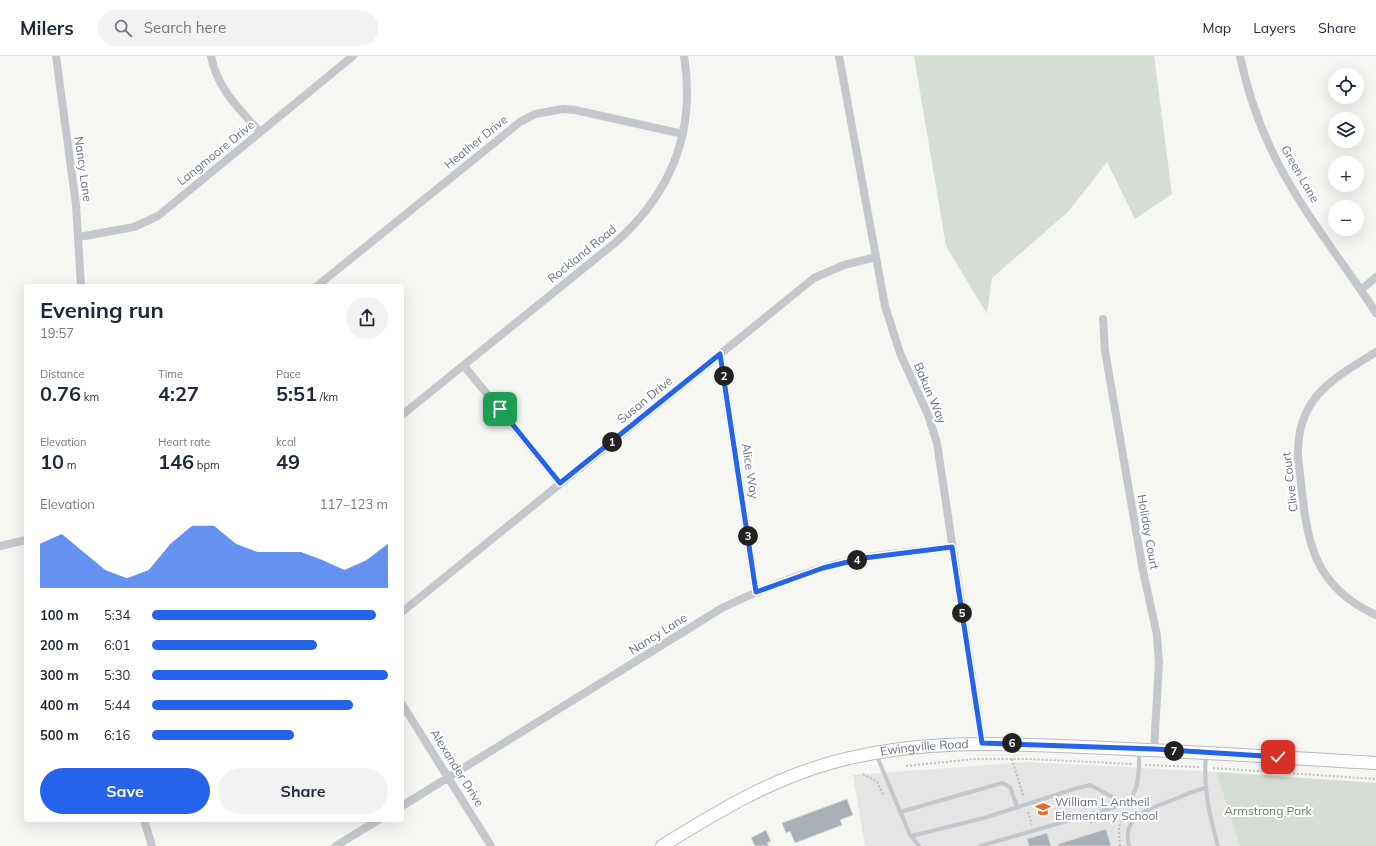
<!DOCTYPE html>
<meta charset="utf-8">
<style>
:root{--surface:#fff;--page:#f2f2f3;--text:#1f2937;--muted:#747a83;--line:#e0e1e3;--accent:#2563eb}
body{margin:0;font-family:Mulish,sans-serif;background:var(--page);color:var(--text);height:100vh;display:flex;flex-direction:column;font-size:15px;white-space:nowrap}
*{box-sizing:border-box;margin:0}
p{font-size:13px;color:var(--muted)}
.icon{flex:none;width:22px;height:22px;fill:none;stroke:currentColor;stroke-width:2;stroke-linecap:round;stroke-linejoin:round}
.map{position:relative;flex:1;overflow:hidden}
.drawer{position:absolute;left:24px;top:228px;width:380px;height:538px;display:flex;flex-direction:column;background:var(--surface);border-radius:4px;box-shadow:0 4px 16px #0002}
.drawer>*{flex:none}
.buttons{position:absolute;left:1328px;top:12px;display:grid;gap:8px}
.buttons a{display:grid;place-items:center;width:36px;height:36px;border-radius:50%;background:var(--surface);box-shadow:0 4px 16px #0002;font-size:20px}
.pin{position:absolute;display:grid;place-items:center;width:34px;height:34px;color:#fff;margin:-17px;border-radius:8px;box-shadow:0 2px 6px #0006}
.km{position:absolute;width:20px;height:20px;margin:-10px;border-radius:50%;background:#222;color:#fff;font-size:11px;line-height:20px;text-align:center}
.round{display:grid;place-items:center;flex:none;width:42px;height:42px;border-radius:21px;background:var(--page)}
.overview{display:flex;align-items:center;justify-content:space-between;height:68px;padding:0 16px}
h1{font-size:22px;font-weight:700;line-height:30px}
.figures{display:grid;grid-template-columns:repeat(3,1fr);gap:6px;height:68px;padding:4px 16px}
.figures div{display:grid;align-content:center}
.figures b{font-size:20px;font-weight:700}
.figures small{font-size:11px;font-weight:400}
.figures p{font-size:11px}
.chart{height:112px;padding:8px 16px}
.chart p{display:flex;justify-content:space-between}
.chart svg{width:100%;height:72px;margin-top:4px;fill:var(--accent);opacity:.7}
.action{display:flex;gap:8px;margin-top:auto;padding:8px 16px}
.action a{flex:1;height:46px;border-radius:24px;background:var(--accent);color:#fff;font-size:16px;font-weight:700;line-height:46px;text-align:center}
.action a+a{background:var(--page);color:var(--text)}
ul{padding:0 16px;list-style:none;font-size:13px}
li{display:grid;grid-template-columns:64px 48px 1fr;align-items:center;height:30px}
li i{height:10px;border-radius:5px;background:var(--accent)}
header{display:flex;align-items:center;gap:24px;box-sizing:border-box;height:56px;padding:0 20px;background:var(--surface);border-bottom:1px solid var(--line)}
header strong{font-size:19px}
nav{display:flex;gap:22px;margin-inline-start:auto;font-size:14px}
.search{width:280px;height:36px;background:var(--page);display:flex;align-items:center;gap:10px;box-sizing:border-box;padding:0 14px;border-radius:22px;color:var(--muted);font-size:15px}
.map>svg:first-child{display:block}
.built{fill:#e4e5e4}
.green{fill:#d6ddd4}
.building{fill:#a9afb6;stroke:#d8d8d6}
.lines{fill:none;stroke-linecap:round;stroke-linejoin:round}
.secondary-casing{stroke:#b6bac0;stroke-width:14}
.path{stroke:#bebfc2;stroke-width:2;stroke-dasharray:2 2;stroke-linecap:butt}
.lane{stroke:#c4c7cb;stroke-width:4}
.street{stroke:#c4c7cb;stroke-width:8}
.secondary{stroke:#fff;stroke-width:12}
.route-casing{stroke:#fff;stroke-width:8}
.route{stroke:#2563eb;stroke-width:5}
.labels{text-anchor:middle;stroke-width:4;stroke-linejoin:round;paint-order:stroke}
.street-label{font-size:12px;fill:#667284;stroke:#fff}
.poi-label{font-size:12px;fill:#667284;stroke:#fff;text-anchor:start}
.park-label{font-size:12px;fill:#667b64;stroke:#fff}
</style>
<header>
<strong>Milers</strong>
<div class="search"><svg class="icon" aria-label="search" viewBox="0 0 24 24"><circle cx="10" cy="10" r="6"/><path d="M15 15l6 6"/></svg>Search here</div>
<nav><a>Map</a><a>Layers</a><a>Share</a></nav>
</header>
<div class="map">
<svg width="1376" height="790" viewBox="0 0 1376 790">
<rect width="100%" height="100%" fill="#f6f6f3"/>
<!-- built -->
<path class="built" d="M 1028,706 L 1216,716 L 1240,790 L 865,790 L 853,719 Z"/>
<!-- green -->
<path class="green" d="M 914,0 L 1154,0 L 1172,138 L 1135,163 L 1107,106 L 1068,156 L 992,222 L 987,258 L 946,190 Z
M 1216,716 L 1376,727 L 1376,790 L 1240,790 Z"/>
<!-- building -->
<path class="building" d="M 847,743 L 853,759 L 840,764 L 842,769 L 795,787 L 790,775 L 786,777 L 782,767 Z
M 1106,773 L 1111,790 L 1058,790 L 1058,788 Z
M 766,774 L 771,785 L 767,787 L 769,790 L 755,790 L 751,782 Z
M 1047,777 L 1051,790 L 1029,790 L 1027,783 Z"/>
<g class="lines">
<defs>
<g id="secondary">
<path id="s1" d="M 662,790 C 717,756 771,723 834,706 C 917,683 1000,687 1084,691 C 1182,695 1279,701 1376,707"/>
</g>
</defs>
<!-- secondary casing -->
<use href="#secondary" class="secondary-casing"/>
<!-- path -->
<path class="path" d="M 1012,703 L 1024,742
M 1145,709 L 1199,711
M 906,710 L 975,703 L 1027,703 L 1133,708
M 1213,712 L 1376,723
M 863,718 L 877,726 L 884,740
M 1028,756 L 1032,769
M 1090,767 L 1123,758
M 1120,790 L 1119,772 L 1123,758"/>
<!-- lane -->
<path class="lane" d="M 876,698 L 910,779 L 919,790
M 1206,698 C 1203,731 1209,758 1218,790
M 900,756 L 1002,727 L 1010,731 L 1017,751
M 911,780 L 984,762 L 1074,733 L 1090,729 L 1124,747
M 980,790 L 1109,753 C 1116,750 1126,748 1131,742 C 1140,730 1139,708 1139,695
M 1129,790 C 1121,760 1150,752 1173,744 C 1184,739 1194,735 1205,732"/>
<!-- street -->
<path class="street" d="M 56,0 L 76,149 L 81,230
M 211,0 C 217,32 239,53 260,76
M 839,0 L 885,250 L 900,297 L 928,359 L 937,387 L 982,687
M 1240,0 C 1248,38 1261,75 1279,109 C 1306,161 1344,207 1376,257
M 79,181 L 134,171 L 158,160 L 353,0
M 317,230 L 520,66 L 535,58 L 563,53 L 575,54 L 683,78
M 1361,234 L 1376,221
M 1103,263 L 1105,295 L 1143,515 L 1157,579 L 1159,607 L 1154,693
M 1376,296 C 1331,324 1296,342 1298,402 C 1307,470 1303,526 1376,559
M 720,298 L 756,536
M 464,310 L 560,427
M 402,359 L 616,186 C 672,136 696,74 684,0
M 0,490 L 26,484
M 402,556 L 814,222 L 844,209 L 876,201
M 402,648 L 491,790
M 402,750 L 722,552 C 767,530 813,512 863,502 C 892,497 922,495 952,491
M 144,764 L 152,790
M 336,790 L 378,764"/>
<!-- secondary -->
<use href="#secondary" class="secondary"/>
</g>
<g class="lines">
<defs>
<path id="route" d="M 500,353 L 560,427 L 720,298 L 756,536 L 823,512 L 864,502 L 952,491 L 982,687 L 1154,693 L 1278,701"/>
</defs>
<!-- route casing -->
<use href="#route" class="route-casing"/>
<!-- route -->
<use href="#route" class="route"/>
</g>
<!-- icons -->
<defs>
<symbol id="school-bare" viewBox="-9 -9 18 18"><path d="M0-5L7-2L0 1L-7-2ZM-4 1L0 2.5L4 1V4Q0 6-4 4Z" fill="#e16d28" stroke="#fff" stroke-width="2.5" paint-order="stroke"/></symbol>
</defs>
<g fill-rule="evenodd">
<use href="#school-bare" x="1032" y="742" width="22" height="22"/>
</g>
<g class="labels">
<!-- street labels -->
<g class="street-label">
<text transform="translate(476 86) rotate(-39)" y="4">Heather Drive</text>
<text transform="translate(216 97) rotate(-39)" y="4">Langmoore Drive</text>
<text transform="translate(83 113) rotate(82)" y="4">Nancy Lane</text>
<text transform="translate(1300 118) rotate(60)" y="4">Green Lane</text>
<text transform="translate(582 198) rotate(-39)" y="4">Rockland Road</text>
<text transform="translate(930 337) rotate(67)" y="4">Bakun Way</text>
<text transform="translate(645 344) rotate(-39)" y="4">Susan Drive</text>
<text transform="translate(750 415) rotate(81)" y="4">Alice Way</text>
<text transform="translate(1290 426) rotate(-97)" y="4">Clive Court</text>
<text transform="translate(1148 476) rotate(80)" y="4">Holiday Court</text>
<text transform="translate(658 578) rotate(-32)" y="4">Nancy Lane</text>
<text dy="4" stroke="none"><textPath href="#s1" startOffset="284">Ewingville Road</textPath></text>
<text transform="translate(457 712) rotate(58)" y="4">Alexander Drive</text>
</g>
<!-- poi labels -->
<g class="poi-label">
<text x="1055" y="750">William L Antheil<tspan x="1055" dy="14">Elementary School</tspan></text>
</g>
<!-- park labels -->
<g class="park-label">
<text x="1268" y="759">Armstrong Park</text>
</g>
</g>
</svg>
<div class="buttons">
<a><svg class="icon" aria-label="locate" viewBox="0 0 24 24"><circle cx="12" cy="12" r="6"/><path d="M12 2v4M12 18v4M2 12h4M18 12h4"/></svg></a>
<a><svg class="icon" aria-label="layers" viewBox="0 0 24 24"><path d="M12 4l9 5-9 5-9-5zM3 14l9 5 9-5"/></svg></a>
<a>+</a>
<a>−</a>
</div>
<div class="pin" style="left:500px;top:353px;background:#1e9e55"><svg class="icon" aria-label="arrive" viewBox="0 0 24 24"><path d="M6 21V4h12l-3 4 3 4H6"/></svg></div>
<div class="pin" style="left:1278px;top:701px;background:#d93025"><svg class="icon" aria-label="check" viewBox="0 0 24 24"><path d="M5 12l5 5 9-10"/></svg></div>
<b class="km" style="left:612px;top:386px">1</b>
<b class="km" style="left:724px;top:320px">2</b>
<b class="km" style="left:748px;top:480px">3</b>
<b class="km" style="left:857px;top:504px">4</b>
<b class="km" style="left:962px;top:557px">5</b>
<b class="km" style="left:1012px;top:687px">6</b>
<b class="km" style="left:1174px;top:695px">7</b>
<section class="drawer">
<div class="overview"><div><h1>Evening run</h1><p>19:57</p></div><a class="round"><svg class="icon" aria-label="share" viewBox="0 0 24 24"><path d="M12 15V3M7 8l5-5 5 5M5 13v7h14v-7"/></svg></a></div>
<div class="figures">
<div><p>Distance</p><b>0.76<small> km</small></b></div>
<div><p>Time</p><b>4:27</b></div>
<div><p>Pace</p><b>5:51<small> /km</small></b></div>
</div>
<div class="figures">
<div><p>Elevation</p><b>10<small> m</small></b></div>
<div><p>Heart rate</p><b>146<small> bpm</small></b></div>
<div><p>kcal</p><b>49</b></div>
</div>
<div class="chart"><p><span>Elevation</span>117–123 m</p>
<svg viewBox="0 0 160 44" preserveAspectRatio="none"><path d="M0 44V17L10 11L20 22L30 33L40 38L50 33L60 17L70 6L80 6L90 17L100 22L110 22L120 22L130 27L140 33L150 27L160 17V44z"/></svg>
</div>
<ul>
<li><b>100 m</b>5:34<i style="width:95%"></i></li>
<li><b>200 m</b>6:01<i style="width:70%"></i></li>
<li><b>300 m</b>5:30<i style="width:100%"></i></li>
<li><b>400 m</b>5:44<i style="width:85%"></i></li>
<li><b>500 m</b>6:16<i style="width:60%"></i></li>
</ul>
<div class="action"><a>Save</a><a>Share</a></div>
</section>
</div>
